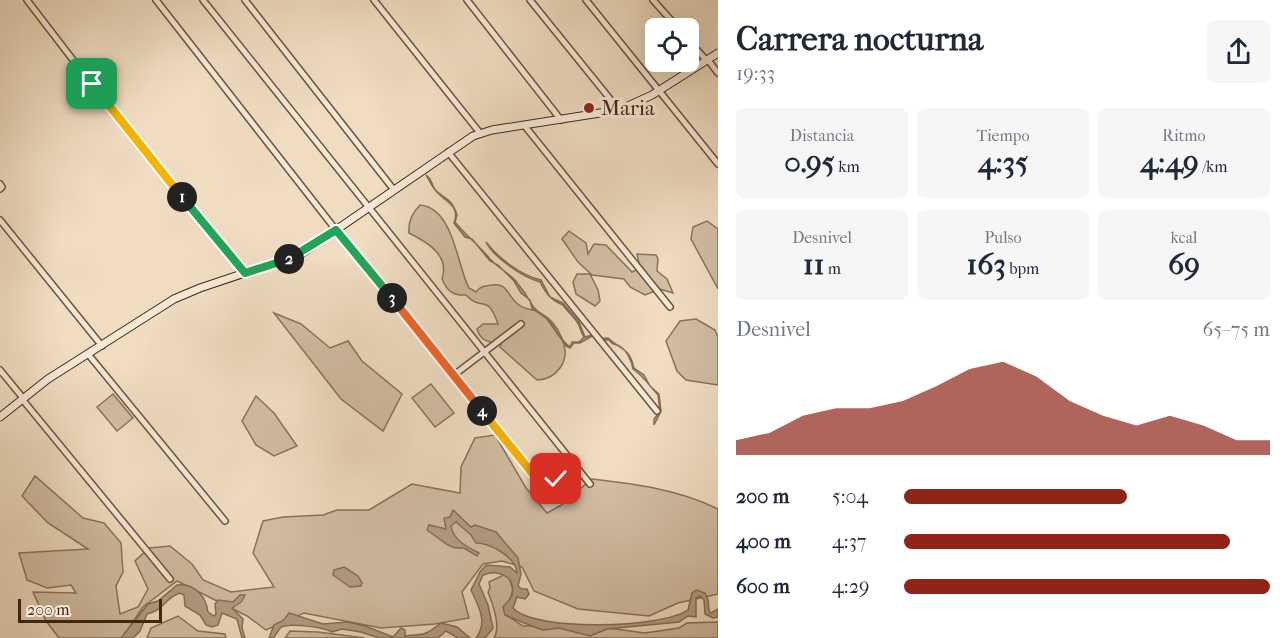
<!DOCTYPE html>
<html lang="es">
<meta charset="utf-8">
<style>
:root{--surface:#fff;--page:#f6f6f7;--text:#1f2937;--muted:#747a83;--accent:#8f2418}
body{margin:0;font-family:"IM FELL French Canon",serif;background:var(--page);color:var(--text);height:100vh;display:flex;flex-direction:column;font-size:22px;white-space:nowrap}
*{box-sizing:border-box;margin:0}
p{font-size:20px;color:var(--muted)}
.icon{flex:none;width:33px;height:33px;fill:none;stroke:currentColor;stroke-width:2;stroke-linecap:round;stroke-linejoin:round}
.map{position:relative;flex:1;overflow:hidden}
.details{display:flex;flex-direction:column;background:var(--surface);width:570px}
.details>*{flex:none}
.fabs{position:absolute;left:645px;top:18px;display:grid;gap:12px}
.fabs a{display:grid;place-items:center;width:54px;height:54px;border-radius:9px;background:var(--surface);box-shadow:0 6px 24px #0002;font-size:30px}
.scale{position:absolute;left:18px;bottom:15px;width:144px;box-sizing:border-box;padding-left:6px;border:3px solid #412710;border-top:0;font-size:16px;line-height:21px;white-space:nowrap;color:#412710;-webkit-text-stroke:4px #f5e8d7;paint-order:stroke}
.pin{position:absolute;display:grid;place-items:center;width:51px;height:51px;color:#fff;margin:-26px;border-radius:12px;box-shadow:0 3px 9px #0006}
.km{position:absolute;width:30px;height:30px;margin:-15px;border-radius:50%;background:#222;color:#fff;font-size:16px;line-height:30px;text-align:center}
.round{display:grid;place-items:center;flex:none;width:63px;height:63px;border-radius:9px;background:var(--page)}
.head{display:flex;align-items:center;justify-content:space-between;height:102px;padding:0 18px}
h1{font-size:33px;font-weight:700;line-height:45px}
.metrics{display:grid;grid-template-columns:repeat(3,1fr);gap:9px;height:102px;padding:6px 18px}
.metrics div{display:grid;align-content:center;border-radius:9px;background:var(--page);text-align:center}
.metrics b{font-size:30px;font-weight:700}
.metrics small{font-size:16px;font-weight:400}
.metrics p{font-size:16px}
.chart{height:168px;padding:12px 18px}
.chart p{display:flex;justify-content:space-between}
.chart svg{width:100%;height:108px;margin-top:6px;fill:var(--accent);opacity:.7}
ul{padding:0 18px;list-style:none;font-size:20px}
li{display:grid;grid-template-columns:96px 72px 1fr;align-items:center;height:45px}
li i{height:15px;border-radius:8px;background:var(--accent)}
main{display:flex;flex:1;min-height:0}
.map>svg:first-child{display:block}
.green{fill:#d1bda3;stroke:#89725a;stroke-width:1.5}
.water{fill:#b49e85;stroke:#866e56;stroke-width:1.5}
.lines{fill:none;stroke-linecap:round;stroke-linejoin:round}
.minor-casing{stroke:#6c543c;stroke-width:8}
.secondary-casing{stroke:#412710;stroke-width:9}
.minor{stroke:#f5e8d7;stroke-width:5}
.secondary{stroke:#f5e8d7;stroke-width:7}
.split-1-casing{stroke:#fff;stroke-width:12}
.split-2-casing{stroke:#fff;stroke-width:12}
.split-3-casing{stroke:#fff;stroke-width:12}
.split-4-casing{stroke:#fff;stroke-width:12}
.split-5-casing{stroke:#fff;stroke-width:12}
.split-1{stroke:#f5b400;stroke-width:8}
.split-2{stroke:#22a559;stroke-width:8}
.split-3{stroke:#22a559;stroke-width:8}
.split-4{stroke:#f0652b;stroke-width:8}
.split-5{stroke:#f5b400;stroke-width:8}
.poi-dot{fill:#8f2418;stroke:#f5e8d7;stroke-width:2}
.labels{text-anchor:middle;stroke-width:6;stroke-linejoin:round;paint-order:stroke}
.poi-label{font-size:21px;fill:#412710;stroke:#f5e8d7;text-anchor:start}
</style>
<main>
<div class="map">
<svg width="718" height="638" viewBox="0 0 718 638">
<rect width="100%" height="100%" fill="#efdcc1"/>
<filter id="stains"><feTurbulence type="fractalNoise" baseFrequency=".00333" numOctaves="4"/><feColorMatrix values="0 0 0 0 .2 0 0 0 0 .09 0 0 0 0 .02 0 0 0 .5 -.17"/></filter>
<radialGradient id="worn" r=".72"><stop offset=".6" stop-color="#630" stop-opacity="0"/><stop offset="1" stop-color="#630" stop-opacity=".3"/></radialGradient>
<!-- green -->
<path class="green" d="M 420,205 C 454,208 457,266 469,288 L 476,292 C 481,286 484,286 492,285 C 508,282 508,298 519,305 C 525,310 534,309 540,313 C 558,322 573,351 560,368 C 554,376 546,380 537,380 L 500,347 L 501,345 C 489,341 481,342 477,329 L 483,324 L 498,324 C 487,292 483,313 466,295 C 453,296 447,291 442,279 C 450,255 427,242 409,233 C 408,222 412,213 420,205 Z
M 707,221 L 718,229 L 718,289 L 691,239 L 693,227 Z
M 569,231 L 586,243 L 588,254 L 594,244 L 606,245 L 632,272 L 640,268 L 637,254 L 656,255 L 658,259 L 657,271 L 667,279 L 673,293 L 660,289 L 645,295 L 630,287 L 624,279 L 592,275 L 578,262 L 562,239 Z
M 577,274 L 590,274 L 598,290 L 600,301 L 595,306 L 576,294 L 573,282 Z
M 274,313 L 301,324 L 330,348 L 348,341 L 362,361 L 402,394 L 383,431 L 341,399 Z
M 696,319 L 715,330 L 718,337 L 718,385 L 686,380 L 677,371 L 666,341 L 680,321 Z
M 431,384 L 454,413 L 435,427 L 412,398 Z
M 113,394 L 133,418 L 117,431 L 97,407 Z
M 256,396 L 274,413 L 297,446 L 274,456 L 256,445 L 242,421 Z
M 495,435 L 526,488 L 547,513 L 565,503 L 591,479 C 634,484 678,489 718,509 L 718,594 L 678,603 L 649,616 L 578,609 L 534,591 L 522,567 L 502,561 L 483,564 L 462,592 L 469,618 L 435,624 L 381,628 L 304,613 L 266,630 L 247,616 L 177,581 L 143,607 L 122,638 L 59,638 L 46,621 L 33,592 L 76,593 L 71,585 L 47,588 L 27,580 L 19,553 L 88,549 L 48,523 L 22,496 L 35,476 L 83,518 L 104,523 L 121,543 L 123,572 L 116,586 L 120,614 L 138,607 L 148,589 L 135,561 L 149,548 L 170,546 L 192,564 L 203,580 L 231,592 L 274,587 L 253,553 L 263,521 L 283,517 L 323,515 L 337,510 L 369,510 L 412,484 L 460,493 L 461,467 L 475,438 Z
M 508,573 L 513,590 L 505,614 L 523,626 L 585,625 L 645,633 L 679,628 L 687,623 L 718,622 L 718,638 L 494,638 C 501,626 493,605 488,592 L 490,588 L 489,582 Z
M 178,616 L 198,631 L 225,634 L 226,638 L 147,638 L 151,628 Z
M 290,631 L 318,632 L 365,638 L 285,638 Z"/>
<!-- water -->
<path class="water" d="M 426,175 C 432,179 431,182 434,188 C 440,198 451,195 457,215 L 455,222 C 466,236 479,245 490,259 C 495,265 508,273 515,280 C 520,286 529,299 533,306 C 537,313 546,315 550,321 C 555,329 562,342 570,347 L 572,342 L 579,342 L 584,337 C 581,333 580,326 577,322 C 573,316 567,311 563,305 C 551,300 546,294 540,282 C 524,278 494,258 486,242 C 498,258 522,276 541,280 L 550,297 L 563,303 L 579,322 L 585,337 L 592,335 L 598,339 L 608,338 C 621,350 629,347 634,368 L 644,375 L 650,386 L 659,394 L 661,411 L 654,425 L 654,419 L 660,412 L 658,395 C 649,385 644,377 633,369 C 632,362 627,351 621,347 C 615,343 613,346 609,340 L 597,340 L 592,336 L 580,343 L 574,343 L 570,348 L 566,346 L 547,319 L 532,308 L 530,300 L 521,293 L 514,281 L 498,265 L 490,261 L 472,239 L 465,237 L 454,223 C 461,205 444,201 436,191 C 432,187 428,178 426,175 Z
M 453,510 L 471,527 L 475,525 L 496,532 L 518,558 L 521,574 L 518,586 L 522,589 L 527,589 L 529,594 L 525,599 L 517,597 L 513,608 C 535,632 662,628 688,610 L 692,593 L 696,590 L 705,593 L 708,600 L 709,611 L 711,613 L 718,609 L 718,617 L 713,618 L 705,614 L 704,600 L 700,596 L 696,598 L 696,617 L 688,616 L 679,622 L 607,629 L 590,636 L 559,628 L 543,630 L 534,627 L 505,615 L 503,607 C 506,602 510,601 512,595 C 516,576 498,569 483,575 L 479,584 L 488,605 L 493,628 L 485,638 L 476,638 C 488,622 479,607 471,590 L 480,572 L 486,565 L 510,567 L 517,573 C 516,557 490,543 476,543 L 471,535 L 456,522 L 451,526 C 453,540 467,547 479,553 L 477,556 L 464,548 L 455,548 L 448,545 L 427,530 L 429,525 L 446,529 L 444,518 L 450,517 Z
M 344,567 L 358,576 L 362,583 L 361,586 L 350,587 L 333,575 L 334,570 Z
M 177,585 C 194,583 206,596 208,612 L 214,616 L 216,614 L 215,604 L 218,600 L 233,602 L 240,595 L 245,595 L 241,602 L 232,608 L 243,619 L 242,628 L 245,638 L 242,638 L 237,619 L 222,613 L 218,625 L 212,627 L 206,625 L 200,615 L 185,606 L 184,595 L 180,593 C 164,598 165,610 147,614 L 140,631 L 133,638 L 121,638 L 148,604 L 158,601 Z
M 289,613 L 323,624 L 348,622 L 365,626 L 393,637 L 401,628 L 405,630 L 405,636 C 426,634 424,636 441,623 L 457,627 L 470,638 L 458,638 L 446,631 L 438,638 L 379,638 L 361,632 L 342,629 L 332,632 C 323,627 291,623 281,627 L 274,637 L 269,638 L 274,625 L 284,620 Z"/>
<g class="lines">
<defs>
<path id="minor" d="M 27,0 L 139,146 L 245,273
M 156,0 L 336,230 L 541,484 L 556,479 L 569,459
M 203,0 L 590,484
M 245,0 L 394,190
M 374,0 L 480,133
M 467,0 L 561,120
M 530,0 L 619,110
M 586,0 L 718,164
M 653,0 L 678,28
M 688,40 L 707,61
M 708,60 L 718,73
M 524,125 L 670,307
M 448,152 L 657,411
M 0,184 L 2,187 L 0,189
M 0,220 L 102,346
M 88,354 L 225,521
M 0,370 L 23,398
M 454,375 L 521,324
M 22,399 L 170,579"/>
<path id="secondary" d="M 0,417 L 48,379 L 174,299 L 200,288 L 301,254 L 473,136 L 492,130 L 619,110 L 652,95 L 718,53"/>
</defs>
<!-- minor casing -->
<use href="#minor" class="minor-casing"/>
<!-- secondary casing -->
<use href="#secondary" class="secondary-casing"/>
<!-- minor -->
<use href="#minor" class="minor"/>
<!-- secondary -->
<use href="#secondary" class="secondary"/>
</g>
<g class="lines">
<defs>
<path id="split-1" d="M 92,84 L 182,197"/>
<path id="split-2" d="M 182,197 L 245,273 L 289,259"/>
<path id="split-3" d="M 289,259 L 336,230 L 392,298"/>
<path id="split-4" d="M 392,298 L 482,411"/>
<path id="split-5" d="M 482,411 L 541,484 L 556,479"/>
</defs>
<!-- split-1 casing -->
<use href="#split-1" class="split-1-casing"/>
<!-- split-2 casing -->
<use href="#split-2" class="split-2-casing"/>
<!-- split-3 casing -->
<use href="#split-3" class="split-3-casing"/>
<!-- split-4 casing -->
<use href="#split-4" class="split-4-casing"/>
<!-- split-5 casing -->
<use href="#split-5" class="split-5-casing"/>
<!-- split-1 -->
<use href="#split-1" class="split-1"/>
<!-- split-2 -->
<use href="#split-2" class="split-2"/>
<!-- split-3 -->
<use href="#split-3" class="split-3"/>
<!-- split-4 -->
<use href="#split-4" class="split-4"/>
<!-- split-5 -->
<use href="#split-5" class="split-5"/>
</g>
<!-- markers -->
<circle class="poi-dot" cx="589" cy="108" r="6"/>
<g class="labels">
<!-- poi labels -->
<g class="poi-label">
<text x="601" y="115">Maria</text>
</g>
</g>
<rect width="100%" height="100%" filter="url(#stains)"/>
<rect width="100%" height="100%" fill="url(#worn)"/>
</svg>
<div class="fabs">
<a><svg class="icon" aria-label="locate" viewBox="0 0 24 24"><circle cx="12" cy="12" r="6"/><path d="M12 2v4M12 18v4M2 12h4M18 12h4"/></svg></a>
</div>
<div class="scale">200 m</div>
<div class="pin" style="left:92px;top:84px;background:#1e9e55"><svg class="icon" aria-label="arrive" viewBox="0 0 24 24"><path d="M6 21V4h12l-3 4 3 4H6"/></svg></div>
<div class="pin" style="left:556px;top:479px;background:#d93025"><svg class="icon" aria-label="check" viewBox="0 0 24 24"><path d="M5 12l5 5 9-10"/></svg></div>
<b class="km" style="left:182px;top:197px">1</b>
<b class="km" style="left:289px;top:259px">2</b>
<b class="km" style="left:392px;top:298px">3</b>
<b class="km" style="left:482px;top:411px">4</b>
</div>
<section class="details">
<div class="head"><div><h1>Carrera nocturna</h1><p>19:33</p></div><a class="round"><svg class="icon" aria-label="share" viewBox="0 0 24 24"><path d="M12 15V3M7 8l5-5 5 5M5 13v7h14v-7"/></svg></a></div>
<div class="metrics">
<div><p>Distancia</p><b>0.95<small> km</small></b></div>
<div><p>Tiempo</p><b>4:35</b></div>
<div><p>Ritmo</p><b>4:49<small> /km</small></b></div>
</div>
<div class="metrics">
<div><p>Desnivel</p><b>11<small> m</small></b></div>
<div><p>Pulso</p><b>163<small> bpm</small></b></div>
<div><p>kcal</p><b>69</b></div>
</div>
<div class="chart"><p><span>Desnivel</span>65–75 m</p>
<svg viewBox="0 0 160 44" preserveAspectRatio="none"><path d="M0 44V38L10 35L20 28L30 25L40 25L50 22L60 16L70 9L80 6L90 12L100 22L110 28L120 32L130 28L140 32L150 38L160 38V44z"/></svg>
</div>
<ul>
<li><b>200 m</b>5:04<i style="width:61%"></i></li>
<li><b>400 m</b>4:37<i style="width:89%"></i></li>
<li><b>600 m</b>4:29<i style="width:100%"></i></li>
</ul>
</section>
</main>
